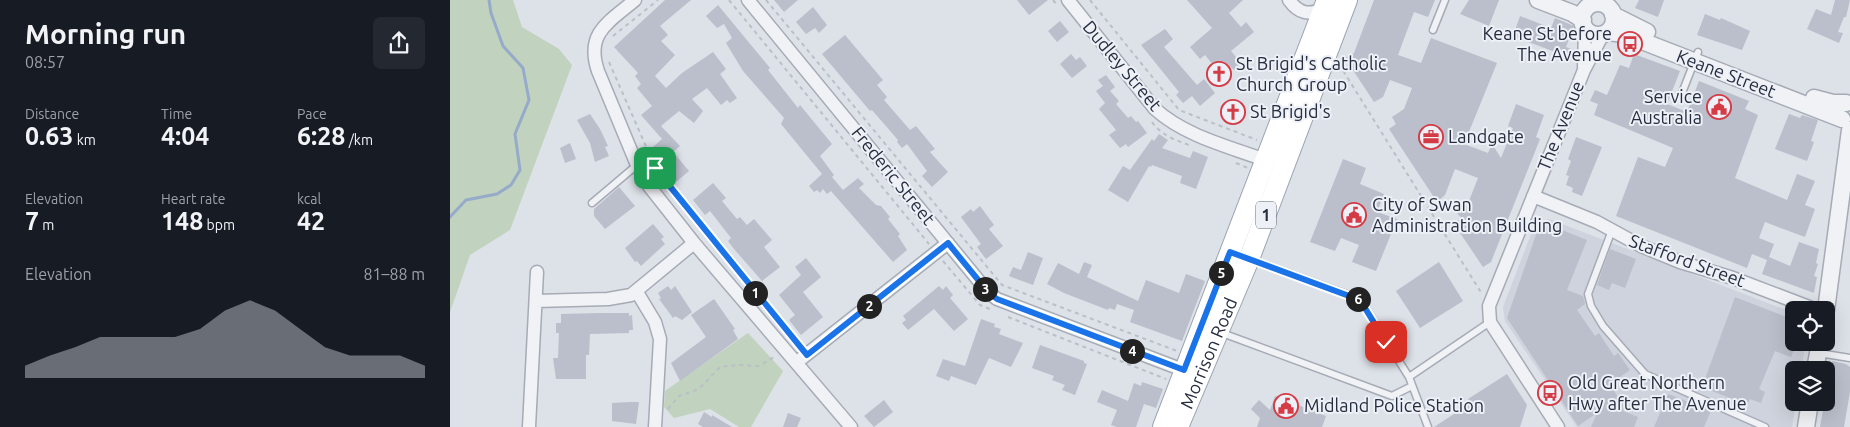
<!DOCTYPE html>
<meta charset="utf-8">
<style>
:root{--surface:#171b24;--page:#242831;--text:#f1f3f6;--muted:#9ea1a6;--accent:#8c9099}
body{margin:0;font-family:Ubuntu,sans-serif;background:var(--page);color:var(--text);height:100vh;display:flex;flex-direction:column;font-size:19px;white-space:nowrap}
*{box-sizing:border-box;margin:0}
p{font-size:16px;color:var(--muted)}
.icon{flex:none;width:28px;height:28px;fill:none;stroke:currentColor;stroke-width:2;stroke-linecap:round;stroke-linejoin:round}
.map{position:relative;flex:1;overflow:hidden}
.sheet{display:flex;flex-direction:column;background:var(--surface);width:450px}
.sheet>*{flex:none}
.buttons{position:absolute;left:1335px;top:301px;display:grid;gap:10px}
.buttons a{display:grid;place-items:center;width:50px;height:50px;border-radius:8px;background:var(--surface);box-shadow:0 5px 20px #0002;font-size:25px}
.pin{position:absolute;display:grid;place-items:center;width:42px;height:42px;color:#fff;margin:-21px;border-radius:10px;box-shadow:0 2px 8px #0006}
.km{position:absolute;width:25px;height:25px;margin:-12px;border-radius:50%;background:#222;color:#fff;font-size:14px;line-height:25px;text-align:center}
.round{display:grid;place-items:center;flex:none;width:52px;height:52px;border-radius:8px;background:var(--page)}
.summary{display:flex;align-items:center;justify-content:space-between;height:85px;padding:0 25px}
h1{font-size:28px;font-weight:700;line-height:38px}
.figures{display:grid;grid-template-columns:repeat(3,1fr);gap:8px;height:85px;padding:5px 25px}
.figures div{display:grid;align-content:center}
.figures b{font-size:25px;font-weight:700}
.figures small{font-size:14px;font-weight:400}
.figures p{font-size:14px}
.chart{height:140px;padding:10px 25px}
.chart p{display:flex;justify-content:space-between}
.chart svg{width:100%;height:90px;margin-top:5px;fill:var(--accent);opacity:.7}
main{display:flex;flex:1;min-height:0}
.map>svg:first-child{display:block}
.built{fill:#cfd3dd}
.green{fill:#c1d2be}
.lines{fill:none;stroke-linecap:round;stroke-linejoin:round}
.stream{stroke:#96abca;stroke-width:3}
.building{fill:#babfcb}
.service-casing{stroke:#a6abb5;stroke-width:9}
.minor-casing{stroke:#a6abb5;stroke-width:15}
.tertiary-casing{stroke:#a6abb5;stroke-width:19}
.primary-casing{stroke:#9ca4b4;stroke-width:22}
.path{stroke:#bbbfc6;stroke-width:2;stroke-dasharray:4 4;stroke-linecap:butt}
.service{stroke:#f0f2f6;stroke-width:6}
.minor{stroke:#f0f2f6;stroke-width:12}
.tertiary{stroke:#f0f2f6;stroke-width:16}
.primary{stroke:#fff;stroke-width:20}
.route-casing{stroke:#fff;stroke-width:10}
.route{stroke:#1a73e8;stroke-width:6}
.labels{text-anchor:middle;stroke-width:4;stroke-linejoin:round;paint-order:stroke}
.shield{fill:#edf0f6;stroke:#626876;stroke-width:1}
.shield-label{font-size:16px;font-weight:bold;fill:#262d3f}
.poi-label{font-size:18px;fill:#262d3f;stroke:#edf0f6;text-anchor:start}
.street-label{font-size:18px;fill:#262d3f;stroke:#edf0f6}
</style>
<main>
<section class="sheet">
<div class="summary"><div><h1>Morning run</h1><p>08:57</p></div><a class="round"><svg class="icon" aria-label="share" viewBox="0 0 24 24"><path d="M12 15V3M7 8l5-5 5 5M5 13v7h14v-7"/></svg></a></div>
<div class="figures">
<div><p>Distance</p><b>0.63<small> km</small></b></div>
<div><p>Time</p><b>4:04</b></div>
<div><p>Pace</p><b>6:28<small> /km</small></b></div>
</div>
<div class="figures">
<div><p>Elevation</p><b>7<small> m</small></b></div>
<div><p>Heart rate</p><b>148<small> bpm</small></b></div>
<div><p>kcal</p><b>42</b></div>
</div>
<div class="chart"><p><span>Elevation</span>81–88 m</p>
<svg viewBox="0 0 160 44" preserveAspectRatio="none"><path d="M0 44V38L10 33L20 29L30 24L40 24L50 24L60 24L70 20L80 11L90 6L100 11L110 20L120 29L130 33L140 33L150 33L160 38V44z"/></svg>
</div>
</section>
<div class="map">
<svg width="1400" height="427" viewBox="0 0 1400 427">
<rect width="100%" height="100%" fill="#dde1e8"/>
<!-- built -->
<path class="built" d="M 1099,219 L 1344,313 L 1344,342 L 1356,343 L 1351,370 L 1344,370 L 1344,402 L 1346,403 L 1342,427 L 1127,427 L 1055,321 L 1053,307 L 1085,224 Z"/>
<!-- green -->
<path class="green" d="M 0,0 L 63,0 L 72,27 L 109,49 L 122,65 L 60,230 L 20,255 L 0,312 Z
M 298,333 L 333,371 L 301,427 L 289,427 L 260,409 L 224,418 L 214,407 L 215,391 Z"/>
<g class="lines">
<!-- stream -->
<path class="stream" d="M 0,217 L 16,200 L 47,194 L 61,185 L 70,170 L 65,134 L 79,100 L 73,68 L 53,46 L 41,13 L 39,0"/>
</g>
<!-- building -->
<path class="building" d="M 215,0 L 241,0 L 210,26 L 218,35 L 211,41 L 225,55 L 205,76 L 216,88 L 232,73 L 263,52 L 276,69 L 270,74 L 287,98 L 280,103 L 277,100 L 271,105 L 257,88 L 242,99 L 253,111 L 244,123 L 229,111 L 211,126 L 230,146 L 223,152 L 239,171 L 226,182 L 219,174 L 223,171 L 203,147 L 212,139 L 191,115 L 202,106 L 187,88 L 191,84 L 185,76 L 188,73 L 164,47 Z
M 324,0 L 348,0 L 334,12 Z
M 567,0 L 598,0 L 579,15 Z
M 737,0 L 793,0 L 779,13 L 791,27 L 796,22 L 804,32 L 781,51 L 791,63 L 784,70 L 778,64 L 771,70 L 766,63 L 763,65 L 755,55 L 750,59 L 740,47 L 762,28 Z
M 924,0 L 985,0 L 978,17 L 964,12 L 948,55 L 971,63 L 981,38 L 1047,63 L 1014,144 L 1038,153 L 1042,144 L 1051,158 L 1063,128 L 1058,126 L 1066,104 L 1094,115 L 1086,137 L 1090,139 L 1041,262 L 1033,267 L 1004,224 L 1011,218 L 1007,213 L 1017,206 L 1028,178 L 1005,169 L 995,195 L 987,202 L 939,129 L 946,124 L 942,117 L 954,109 L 962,88 L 940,80 L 933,97 L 924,102 L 895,58 L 904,53 Z
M 1019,0 L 1049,0 L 1039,26 L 1010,14 Z
M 1189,0 L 1214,0 L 1208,17 L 1185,8 Z
M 1385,0 L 1400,0 L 1396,17 L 1394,17 L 1388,32 L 1393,33 L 1389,43 L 1357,29 L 1366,9 L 1381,15 Z
M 268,5 L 320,68 L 318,70 L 348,108 L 350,105 L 382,144 L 370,156 L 384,175 L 382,177 L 393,190 L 408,178 L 414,184 L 409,188 L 426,205 L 431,206 L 440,217 L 438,219 L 450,234 L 448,236 L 457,250 L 443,262 L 381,191 L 377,194 L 373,189 L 370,193 L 367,190 L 364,192 L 359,186 L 372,174 L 331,124 L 334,118 L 293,71 L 276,43 L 282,38 L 274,24 L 267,28 L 256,16 Z
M 363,7 L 377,25 L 369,33 L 365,28 L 356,34 L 346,22 Z
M 1255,14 L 1270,20 L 1271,18 L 1300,31 L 1292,50 L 1247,35 Z
M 1070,16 L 1101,28 L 1105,18 L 1124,26 L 1116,47 L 1124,50 L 1121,58 L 1063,36 Z
M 610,21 L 619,32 L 607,42 L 598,31 Z
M 715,29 L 723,39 L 714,47 L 747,85 L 754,79 L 765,93 L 750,106 L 742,96 L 733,103 L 726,95 L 729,92 L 691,45 Z
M 395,35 L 433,80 L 427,85 L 437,97 L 434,100 L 460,130 L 466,126 L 485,149 L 480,152 L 498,172 L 482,187 L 472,176 L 477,171 L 457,144 L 452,148 L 447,142 L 448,140 L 422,110 L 420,111 L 372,54 Z
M 621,54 L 626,60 L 630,57 L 637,66 L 622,78 L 610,64 Z
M 1184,54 L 1230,71 L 1217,104 L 1237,112 L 1249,81 L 1299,101 L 1295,109 L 1308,115 L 1285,178 L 1337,200 L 1347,174 L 1365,181 L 1355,205 L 1365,209 L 1355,237 L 1315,222 L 1309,238 L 1324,244 L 1319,257 L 1340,266 L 1349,242 L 1369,249 L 1366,263 L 1368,264 L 1364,276 L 1367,277 L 1364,293 L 1312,274 L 1317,260 L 1302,254 L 1297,268 L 1166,216 L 1188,157 L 1215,167 L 1223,148 L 1144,115 L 1148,104 L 1140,101 L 1145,90 L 1157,95 L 1170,65 L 1179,68 Z
M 656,75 L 665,87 L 660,91 L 669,101 L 666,104 L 678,118 L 681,116 L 686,122 L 688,121 L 697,133 L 678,147 L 676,144 L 670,148 L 659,135 L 666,130 L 649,109 L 655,103 L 646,91 L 653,86 L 648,80 Z
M 140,114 L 150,129 L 158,146 L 155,147 L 159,156 L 145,162 L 140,143 L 127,120 Z
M 1339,114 L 1350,118 L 1352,115 L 1368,120 L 1361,141 L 1364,142 L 1357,161 L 1325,149 Z
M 709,134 L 718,140 L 712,148 L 740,158 L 743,151 L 758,157 L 746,189 L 730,183 L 732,176 L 702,165 L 701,167 L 699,166 L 678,202 L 658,190 L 673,166 L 680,170 L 702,139 L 704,141 Z
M 1126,137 L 1152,147 L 1132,196 L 1122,192 L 1123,188 L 1116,185 L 1119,176 L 1116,175 L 1121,161 L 1118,159 Z
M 120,143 L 126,159 L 115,163 L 110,148 Z
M 893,159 L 916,168 L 910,184 L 934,194 L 927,212 L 947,219 L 926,271 L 902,262 L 909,245 L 891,238 L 885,251 L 860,242 Z
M 263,183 L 276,198 L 272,201 L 287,219 L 290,217 L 297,225 L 304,219 L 322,240 L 314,247 L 330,267 L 312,281 L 284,249 L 278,241 L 281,238 L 260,211 L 255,215 L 243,200 Z
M 169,187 L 185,206 L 155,229 L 144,216 L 144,209 Z
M 530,206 L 544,225 L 539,229 L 553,246 L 536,259 L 527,247 L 531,244 L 511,217 L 521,209 L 523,212 Z
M 203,224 L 214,237 L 211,239 L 215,244 L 191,266 L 187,261 L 185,262 L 175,248 Z
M 1097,224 L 1137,240 L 1117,290 L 1133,296 L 1135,304 L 1127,310 L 1145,336 L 1149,333 L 1164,356 L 1168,353 L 1180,370 L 1160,384 L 1169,399 L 1173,396 L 1177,401 L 1173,411 L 1188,417 L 1184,427 L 1141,427 L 1147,413 L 1128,426 L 1057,318 L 1089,226 Z
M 1160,249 L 1186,259 L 1175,288 L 1162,283 L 1159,290 L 1147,285 Z
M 578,252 L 593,258 L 583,285 L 559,276 L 563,267 L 571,270 Z
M 356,258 L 371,277 L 353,292 L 373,317 L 351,335 L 339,320 L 345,315 L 329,295 L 351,275 L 345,267 Z
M 634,262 L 642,265 L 637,277 L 688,301 L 696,280 L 729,293 L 736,274 L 755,281 L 732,341 L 680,322 L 684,310 L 667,304 L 665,310 L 659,308 L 658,310 L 614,293 L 597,284 L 608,263 L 629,274 Z
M 989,262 L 1013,301 L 970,328 L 946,291 Z
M 218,286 L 221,290 L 225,286 L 242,312 L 232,320 L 225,316 L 223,318 L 209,299 L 211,298 L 208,293 Z
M 489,286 L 493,290 L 496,286 L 503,295 L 500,298 L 518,319 L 504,331 L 484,309 L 458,330 L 452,323 L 456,320 L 453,316 Z
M 1285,297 L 1344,320 L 1344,342 L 1347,342 L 1341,357 L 1325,351 L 1309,389 L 1315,392 L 1311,403 L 1300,399 L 1297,405 L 1252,387 Z
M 264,299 L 285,329 L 283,330 L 288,339 L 230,381 L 221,363 L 256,337 L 241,315 Z
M 150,313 L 179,313 L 179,316 L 182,315 L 183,330 L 179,330 L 179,333 L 140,334 L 139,355 L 136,355 L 136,379 L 106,379 L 103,358 L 108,358 L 109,333 L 106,333 L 106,323 L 111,323 L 111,314 Z
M 531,319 L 545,324 L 544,327 L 551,329 L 549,334 L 573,343 L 561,367 L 539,358 L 526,385 L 501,376 L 499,381 L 486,376 L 493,359 L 515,366 Z
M 590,345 L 634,361 L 634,363 L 637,364 L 625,395 L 612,390 L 615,385 L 602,380 L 604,376 L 582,368 Z
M 1382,361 L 1396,364 L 1400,367 L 1400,392 L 1394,427 L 1370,427 Z
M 1057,374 L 1077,405 L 1070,427 L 984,427 L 1021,403 L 1018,399 Z
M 692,382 L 713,389 L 706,408 L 694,404 L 686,427 L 667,427 L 661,425 L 667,410 L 647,402 L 652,390 L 678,401 L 684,383 L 691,386 Z
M 1218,394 L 1261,411 L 1254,427 L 1204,427 Z
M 825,396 L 876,416 L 872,427 L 807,427 L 810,418 L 801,409 L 809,400 L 820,410 Z
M 434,400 L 443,412 L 424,427 L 414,416 Z
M 180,402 L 189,402 L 186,424 L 162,421 L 162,403 Z
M 254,412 L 262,417 L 262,415 L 282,427 L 253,427 L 248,424 Z
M 338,413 L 351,418 L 347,427 L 333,427 Z"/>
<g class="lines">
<defs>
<path id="service" d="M 983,30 L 995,0
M 1232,93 L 1248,52
M 142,203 L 187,165
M 1162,230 L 1138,294 L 1141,306 L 1153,326 L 1195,374 L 1315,427
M 802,260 L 910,299 L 959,377 L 978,427
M 772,333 L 942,396 L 962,386
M 1369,353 L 1400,358
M 959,377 L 1040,322"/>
<path id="minor" d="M 185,0 C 159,22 135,33 148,71 L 187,165 L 199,186 L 244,243 L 401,427
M 298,0 L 538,292 L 547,299 L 741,373
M 618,0 L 705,109 C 735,136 777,146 815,160
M 839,0 C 849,14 858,15 874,9
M 1134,67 L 1135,29
M 1083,196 L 1147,222 L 1191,246 L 1230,262 L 1283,278 L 1367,310
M 187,292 L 205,322 L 210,339 L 205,427
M 86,301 L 158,299 L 181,295 L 244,243
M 347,362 L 498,243
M 79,427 L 87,272
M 1108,427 L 1040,322 L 1039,306 L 1134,70 L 1153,34"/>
<path id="tertiary" d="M 1088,0 L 1122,13 L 1133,20
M1132 19a16 16 0 1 1 32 0a16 16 0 1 1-32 0Z
M 1163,15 L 1197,32
M 1158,32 L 1174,34 L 1392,119
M 1364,98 L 1383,103 L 1396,103
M 1376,310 L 1400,130
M 1365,370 L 1370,342
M 1356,427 L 1360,402"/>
<g id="primary">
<path d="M 713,427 L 877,0"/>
<path id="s1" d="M 728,427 L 799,259 L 897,0"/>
</g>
</defs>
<!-- service casing -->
<use href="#service" class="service-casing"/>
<!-- minor casing -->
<use href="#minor" class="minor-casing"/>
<!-- tertiary casing -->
<use href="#tertiary" class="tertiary-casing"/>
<!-- primary casing -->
<use href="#primary" class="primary-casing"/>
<!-- path -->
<path class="path" d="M 279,0 L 479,244
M 316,0 L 552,285 L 727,351
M 603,0 L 608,6
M 640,0 L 729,110 L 807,140
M 163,36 L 208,0
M 159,62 L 209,176 L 349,346
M 889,64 L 1032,294
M 702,122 C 711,135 725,140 739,145
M 786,163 L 798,168
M 493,261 L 530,305 L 542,310
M 558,317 L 716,379
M 218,409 L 229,396 L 244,391 L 252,386 L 270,367 L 287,365 L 309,366 L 326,356"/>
<!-- service -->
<use href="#service" class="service"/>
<!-- minor -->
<use href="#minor" class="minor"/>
<!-- tertiary -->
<use href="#tertiary" class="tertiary"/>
<!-- primary -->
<use href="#primary" class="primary"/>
</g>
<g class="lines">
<defs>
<path id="route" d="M 205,168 L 357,355 L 498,243 L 538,292 L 547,299 L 734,370 L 780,252 L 910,300 L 936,342"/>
</defs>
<!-- route casing -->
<use href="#route" class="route-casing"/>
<!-- route -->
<use href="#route" class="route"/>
</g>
<!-- icons -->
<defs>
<symbol id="bus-ring" viewBox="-11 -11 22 22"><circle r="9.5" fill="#edf0f6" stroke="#d53b44" stroke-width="1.5"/><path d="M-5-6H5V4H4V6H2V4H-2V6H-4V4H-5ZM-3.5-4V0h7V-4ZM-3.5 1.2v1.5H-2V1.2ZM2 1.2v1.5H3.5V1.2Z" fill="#d53b44"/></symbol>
<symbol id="church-ring" viewBox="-11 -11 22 22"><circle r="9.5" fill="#edf0f6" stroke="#d53b44" stroke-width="1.5"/><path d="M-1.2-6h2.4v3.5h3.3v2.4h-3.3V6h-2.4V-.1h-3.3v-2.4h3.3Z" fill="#d53b44"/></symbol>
<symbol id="civic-ring" viewBox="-11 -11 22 22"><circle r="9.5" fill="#edf0f6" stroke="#d53b44" stroke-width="1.5"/><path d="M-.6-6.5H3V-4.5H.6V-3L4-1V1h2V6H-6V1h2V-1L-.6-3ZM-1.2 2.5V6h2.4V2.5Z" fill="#d53b44"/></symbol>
<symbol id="office-ring" viewBox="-11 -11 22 22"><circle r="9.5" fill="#edf0f6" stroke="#d53b44" stroke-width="1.5"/><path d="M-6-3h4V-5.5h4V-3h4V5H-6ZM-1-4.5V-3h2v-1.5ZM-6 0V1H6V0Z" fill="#d53b44"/></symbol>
</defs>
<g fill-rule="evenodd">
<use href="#bus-ring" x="1166" y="30" width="28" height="28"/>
<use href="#church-ring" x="755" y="60" width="28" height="28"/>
<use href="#civic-ring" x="1255" y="93" width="28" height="28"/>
<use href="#church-ring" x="769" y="98" width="28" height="28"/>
<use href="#office-ring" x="967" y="123" width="28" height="28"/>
<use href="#civic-ring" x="890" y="201" width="28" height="28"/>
<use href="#bus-ring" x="1086" y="379" width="28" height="28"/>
<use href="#civic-ring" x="822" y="392" width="28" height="28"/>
</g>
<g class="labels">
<!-- shield labels -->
<rect class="shield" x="806" y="201.5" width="20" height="27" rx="4"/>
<g class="shield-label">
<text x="816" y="221">1</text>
</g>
<!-- poi labels -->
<g class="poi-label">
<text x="1162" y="40" text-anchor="end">Keane St before<tspan x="1162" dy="21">The Avenue</tspan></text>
<text x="786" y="70">St Brigid's Catholic<tspan x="786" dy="21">Church Group</tspan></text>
<text x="1252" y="103" text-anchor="end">Service<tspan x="1252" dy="21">Australia</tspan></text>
<text x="800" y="118">St Brigid's</text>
<text x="998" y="143">Landgate</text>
<text x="922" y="211">City of Swan<tspan x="922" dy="21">Administration Building</tspan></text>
<text x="1118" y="389">Old Great Northern<tspan x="1118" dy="21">Hwy after The Avenue</tspan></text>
<text x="854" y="412">Midland Police Station</text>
</g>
<!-- street labels -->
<g class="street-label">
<text transform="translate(672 66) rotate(50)" y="6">Dudley Street</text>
<text transform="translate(1276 74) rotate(21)" y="6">Keane Street</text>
<text transform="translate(1111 126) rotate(-68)" y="6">The Avenue</text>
<text transform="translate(443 176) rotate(51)" y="6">Frederic Street</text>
<text transform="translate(1237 261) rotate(20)" y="6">Stafford Street</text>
<text dy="6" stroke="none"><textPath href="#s1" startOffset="80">Morrison Road</textPath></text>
</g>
</g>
</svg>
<div class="buttons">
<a><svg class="icon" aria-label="locate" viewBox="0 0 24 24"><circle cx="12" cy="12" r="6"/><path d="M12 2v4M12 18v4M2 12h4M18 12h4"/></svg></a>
<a><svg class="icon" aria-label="layers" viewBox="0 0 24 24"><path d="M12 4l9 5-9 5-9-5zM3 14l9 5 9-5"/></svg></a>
</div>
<div class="pin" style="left:205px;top:168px;background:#1e9e55"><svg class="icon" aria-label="arrive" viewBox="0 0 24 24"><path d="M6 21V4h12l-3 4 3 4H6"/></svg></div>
<div class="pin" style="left:936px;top:342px;background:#d93025"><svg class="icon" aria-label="check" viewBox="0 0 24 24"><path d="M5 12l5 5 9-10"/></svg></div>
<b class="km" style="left:305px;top:293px">1</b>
<b class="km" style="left:419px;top:306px">2</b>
<b class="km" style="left:535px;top:289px">3</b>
<b class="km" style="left:682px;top:351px">4</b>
<b class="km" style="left:771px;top:273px">5</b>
<b class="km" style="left:908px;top:299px">6</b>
</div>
</main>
